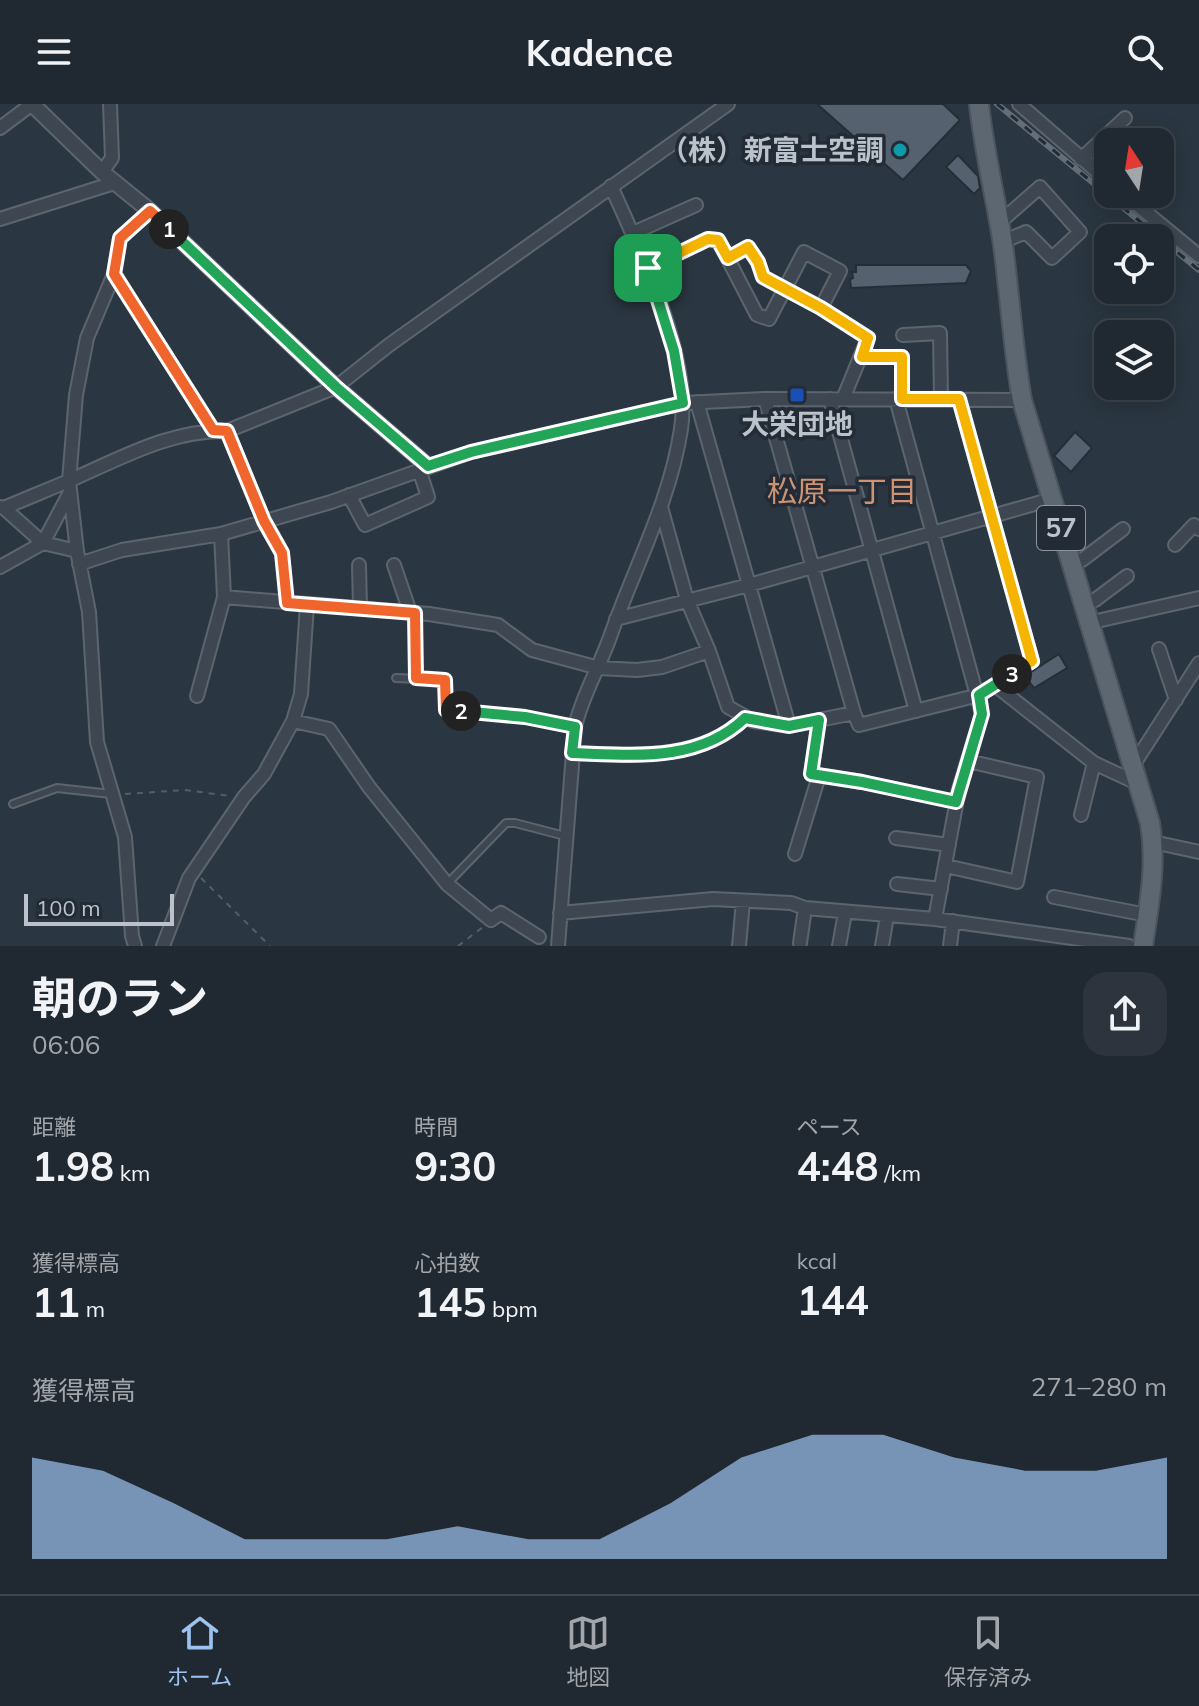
<!DOCTYPE html>
<html lang="ja">
<meta charset="utf-8">
<style>
:root{--surface:#202831;--page:#2d343d;--text:#f1f3f6;--muted:#a2a6ab;--line:#3d444d;--accent:#9cc3ef}
body{margin:0;font-family:Mulish,"Noto Sans JP",sans-serif;background:var(--page);color:var(--text);height:100vh;display:flex;flex-direction:column;font-size:30px;white-space:nowrap}
*{box-sizing:border-box;margin:0}
p{font-size:26px;color:var(--muted)}
.icon{flex:none;width:44px;height:44px;fill:none;stroke:currentColor;stroke-width:2;stroke-linecap:round;stroke-linejoin:round}
.map{position:relative;height:842px;overflow:hidden}
.details{display:flex;flex-direction:column;background:var(--surface);flex:1}
.details>*{flex:none}
.needle{width:52px;rotate:348deg}
.controls{position:absolute;left:1094px;top:24px;display:grid;gap:16px}
.controls a{display:grid;place-items:center;width:80px;height:80px;border-radius:16px;background:var(--surface);box-shadow:0 4px 20px #0003,0 0 0 2px var(--line);font-size:40px}
.scale{position:absolute;left:24px;bottom:20px;width:150px;box-sizing:border-box;padding-left:8px;border:4px solid #bbc2cb;border-top:0;font-size:22px;line-height:28px;white-space:nowrap;color:#bbc2cb;-webkit-text-stroke:6px #232c36;paint-order:stroke}
.pin{position:absolute;display:grid;place-items:center;width:68px;height:68px;color:#fff;margin:-34px;border-radius:16px;box-shadow:0 4px 12px #0006}
.km{position:absolute;width:40px;height:40px;margin:-20px;border-radius:50%;background:#222;color:#fff;font-size:22px;line-height:40px;text-align:center}
.round{display:grid;place-items:center;flex:none;width:84px;height:84px;border-radius:24px;background:var(--page)}
.overview{display:flex;align-items:center;justify-content:space-between;height:136px;padding:0 32px}
h1{font-size:44px;font-weight:700;line-height:60px}
.figures{display:grid;grid-template-columns:repeat(3,1fr);gap:12px;height:136px;padding:8px 32px}
.figures div{display:grid;align-content:center}
.figures b{font-size:40px;font-weight:700}
.figures small{font-size:22px;font-weight:400}
.figures p{font-size:22px}
.chart{height:224px;padding:16px 32px}
.chart p{display:flex;justify-content:space-between}
.chart svg{width:100%;height:144px;margin-top:8px;fill:var(--accent);opacity:.7}
header{display:flex;justify-content:space-between;align-items:center;height:104px;padding:0 32px;background:var(--surface);font-size:36px;font-weight:700}
.dock{display:flex;justify-content:space-around;align-items:center;height:112px;border-top:2px solid var(--line);background:var(--surface);font-size:22px;color:var(--muted)}
.dock a{display:grid;justify-items:center;gap:4px}
.dock .active{color:var(--accent)}
.map>svg:first-child{display:block}
.building{fill:#55616e;stroke:#252e38;stroke-width:2}
.lines{fill:none;stroke-linecap:round;stroke-linejoin:round}
.service-casing{stroke:#5c656e;stroke-width:10}
.minor-casing{stroke:#5c656e;stroke-width:16}
.tertiary-casing{stroke:#5c656e;stroke-width:18}
.primary-casing{stroke:#4b535d;stroke-width:22}
.path{stroke:#4e6263;stroke-width:2;stroke-dasharray:6 6;stroke-linecap:butt}
.service{stroke:#3e4751;stroke-width:6}
.minor{stroke:#3e4751;stroke-width:12}
.tertiary{stroke:#3e4751;stroke-width:14}
.primary{stroke:#5c6771;stroke-width:18}
.rail-casing{stroke:#636e79;stroke-width:6}
.rail{stroke:#232c36;stroke-width:3;stroke-dasharray:9;stroke-linecap:butt}
.split-1-casing{stroke:#fff;stroke-width:16}
.split-2-casing{stroke:#fff;stroke-width:16}
.split-3-casing{stroke:#fff;stroke-width:16}
.split-4-casing{stroke:#fff;stroke-width:16}
.split-1{stroke:#22a559;stroke-width:10}
.split-2{stroke:#f0652b;stroke-width:10}
.split-3{stroke:#22a559;stroke-width:10}
.split-4{stroke:#f5b400;stroke-width:10}
.culture-dot{fill:#0f9aa8;stroke:#232c36;stroke-width:3}
.transit-dot{fill:#1a4fb4;stroke:#232c36;stroke-width:3}
.labels{text-anchor:middle;stroke-width:7;stroke-linejoin:round;paint-order:stroke}
.shield{fill:#232c36;stroke:#8d959e;stroke-width:2}
.shield-label{font-size:26px;font-weight:bold;fill:#bbc2cb}
.poi-label{font-size:28px;font-weight:bold;fill:#bbc2cb;stroke:#232c36;text-anchor:end}
.neighbourhood-label{font-size:30px;fill:#cd9374;stroke:#232c36}
</style>
<header><svg class="icon" aria-label="menu" viewBox="0 0 24 24"><path d="M4 6h16M4 12h16M4 18h16"/></svg>Kadence<svg class="icon" aria-label="search" viewBox="0 0 24 24"><circle cx="10" cy="10" r="6"/><path d="M15 15l6 6"/></svg></header>
<div class="map">
<svg width="1199" height="842" viewBox="0 0 1199 842">
<rect width="100%" height="100%" fill="#2a3641"/>
<!-- building -->
<path class="building" d="M 817,0 L 943,0 L 960,16 L 903,76 Z
M 958,51 L 978,72 L 980,84 L 974,90 L 946,63 Z
M 856,161 L 966,161 L 971,167 L 966,179 L 851,184 L 850,175 L 853,174 L 852,168 L 856,168 Z
M 1075,328 L 1092,344 L 1071,368 L 1054,352 Z
M 1059,550 L 1067,564 L 1034,584 L 1025,572 Z"/>
<g class="lines">
<defs>
<path id="service" d="M 1160,54 L 1171,43
M 415,509 L 416,574
M 396,574 L 445,576 L 446,606 L 525,613 L 574,623
M 13,700 L 57,684 L 111,690
M 448,779 L 506,719 L 515,719 L 565,732"/>
<path id="minor" d="M 1019,0 L 1108,77
M 0,24 L 32,0
M 1081,55 L 1125,14
M 102,68 L 112,54 L 110,0
M 1124,90 L 1199,152
M 0,115 L 114,79
M 999,119 L 1040,83 L 1080,128 L 1052,154 L 1026,128 L 1002,138
M 633,129 L 696,101
M 728,154 L 748,143 L 758,158 L 763,173 L 821,204 L 868,234 L 843,295
M 648,164 L 708,135 L 718,136 L 757,211 L 769,215 L 804,148 L 840,167 L 821,204
M 114,170 L 213,326
M 903,231 L 940,229 L 941,295
M 862,253 L 902,253 L 902,295
M 765,295 L 854,609
M 830,295 L 916,607
M 896,295 L 982,610 L 959,685 L 935,815
M 697,298 L 789,622
M 227,327 L 264,417 L 282,449 L 287,499
M 349,391 L 365,421 L 428,393 L 419,365
M 0,403 L 4,404 C 27,394 50,385 73,375 C 121,354 173,325 227,327 L 336,283 L 389,241 L 728,0
M 661,403 L 687,496 L 709,547 L 728,603 L 753,617 L 789,622 L 854,609 L 859,621 L 979,591 L 1032,557 L 959,295
M 4,404 L 43,439 L 77,447
M 1175,441 L 1194,421 L 1199,425
M 1071,459 L 1082,456 L 1123,425
M 79,460 L 122,446 L 221,430 L 331,398 L 471,348 L 683,299 L 765,295 L 1022,296
M 359,461 L 360,504
M 394,461 L 410,508
M 0,463 L 43,439 L 69,390
M 224,493 L 429,510 L 498,521 L 532,546 L 599,564 L 637,566 L 662,563 L 709,547
M 1083,500 L 1095,496 L 1127,472
M 616,515 L 749,481 L 1052,395
M 1088,519 L 1199,494
M 1159,545 L 1176,596
M 995,581 L 1094,659 L 1137,679
M 197,592 L 224,493 L 221,430
M 819,616 L 811,670 L 862,678 L 956,698
M 293,617 L 329,625 L 369,683 L 447,780 L 491,816 L 501,809 L 539,833
M 572,649 C 632,651 698,658 745,614
M 1132,663 L 1199,559
M 1081,711 L 1094,659
M 896,734 L 949,741
M 1153,738 L 1199,748
M 795,750 L 819,672
M 946,762 L 1017,778 L 1037,673 L 968,657
M 897,780 L 941,785
M 1054,793 L 1147,811
M 805,804 L 935,815 L 1129,842
M 560,809 L 713,795 L 791,799 L 805,804 L 800,839
M 135,842 L 132,832 L 125,733 L 97,638 L 89,508 L 77,447 L 69,377 L 76,291 L 87,234 L 114,170 L 120,134 L 150,107
M 163,842 L 189,774 L 244,693 L 264,670 L 293,617 L 301,590 L 307,501
M 558,842 L 575,623 C 582,592 599,564 610,533 C 634,464 670,398 681,325 C 692,254 640,147 611,82
M 739,842 L 743,797
M 839,842 L 845,809
M 882,842 L 887,812
M 950,842 L 953,817"/>
<path id="tertiary" d="M 32,0 L 102,68 L 150,107 L 336,283 L 428,362"/>
<path id="primary" d="M 979,0 C 984,48 996,94 1003,141 C 1010,193 1013,245 1022,296 L 1150,719 C 1157,761 1149,801 1143,842"/>
</defs>
<!-- service casing -->
<use href="#service" class="service-casing"/>
<!-- minor casing -->
<use href="#minor" class="minor-casing"/>
<!-- tertiary casing -->
<use href="#tertiary" class="tertiary-casing"/>
<!-- primary casing -->
<use href="#primary" class="primary-casing"/>
<!-- path -->
<path class="path" d="M 125,690 L 185,686 L 230,692
M 201,774 L 270,842
M 458,842 L 483,823"/>
<!-- service -->
<use href="#service" class="service"/>
<!-- minor -->
<use href="#minor" class="minor"/>
<!-- tertiary -->
<use href="#tertiary" class="tertiary"/>
<!-- primary -->
<use href="#primary" class="primary"/>
<defs>
<path id="rail" d="M 997,0 L 1199,166"/>
</defs>
<!-- rail casing -->
<use href="#rail" class="rail-casing"/>
<!-- rail -->
<use href="#rail" class="rail"/>
</g>
<g class="lines">
<defs>
<path id="split-1" d="M 169,125 L 336,283 L 428,362 L 471,348 L 683,299 L 674,247 L 648,164"/>
<path id="split-2" d="M 169,125 L 150,107 L 120,134 L 114,170 L 213,326 L 227,327 L 264,417 L 282,449 L 287,499 L 415,509 L 416,574 L 445,576 L 446,606 L 461,607"/>
<path id="split-3" d="M 461,607 L 525,613 L 575,623 L 572,649 C 632,651 698,659 745,614 L 789,622 L 819,616 L 811,670 L 862,678 L 956,698 L 982,610 L 979,591 L 1012,570"/>
<path id="split-4" d="M 648,164 L 708,135 L 718,136 L 728,154 L 748,143 L 758,158 L 763,173 L 821,204 L 868,234 L 862,253 L 902,253 L 902,295 L 959,295 L 1032,557 L 1012,570"/>
</defs>
<!-- split-1 casing -->
<use href="#split-1" class="split-1-casing"/>
<!-- split-2 casing -->
<use href="#split-2" class="split-2-casing"/>
<!-- split-3 casing -->
<use href="#split-3" class="split-3-casing"/>
<!-- split-4 casing -->
<use href="#split-4" class="split-4-casing"/>
<!-- split-1 -->
<use href="#split-1" class="split-1"/>
<!-- split-2 -->
<use href="#split-2" class="split-2"/>
<!-- split-3 -->
<use href="#split-3" class="split-3"/>
<!-- split-4 -->
<use href="#split-4" class="split-4"/>
</g>
<!-- markers -->
<circle class="culture-dot" cx="900" cy="46" r="8"/>
<rect class="transit-dot" x="789" y="283" width="16" height="16" rx="4"/>
<g class="labels">
<!-- shield labels -->
<rect class="shield" x="1037" y="402" width="48" height="44" rx="6"/>
<g class="shield-label">
<text x="1061" y="433">57</text>
</g>
<!-- poi labels -->
<g class="poi-label">
<text x="884" y="56">（株）新富士空調</text>
<text x="797" y="330" text-anchor="middle">大栄団地</text>
</g>
<!-- neighbourhood labels -->
<g class="neighbourhood-label">
<text x="842" y="398">松原一丁目</text>
</g>
</g>
</svg>
<div class="controls">
<a><svg class="needle" viewBox="-14 -14 28 28"><path d="M0-13l5 13h-10z" fill="#e53935"/><path d="M0 13l5-13h-10z" fill="#a2a6ab"/></svg></a>
<a><svg class="icon" aria-label="locate" viewBox="0 0 24 24"><circle cx="12" cy="12" r="6"/><path d="M12 2v4M12 18v4M2 12h4M18 12h4"/></svg></a>
<a><svg class="icon" aria-label="layers" viewBox="0 0 24 24"><path d="M12 4l9 5-9 5-9-5zM3 14l9 5 9-5"/></svg></a>
</div>
<div class="scale">100 m</div>
<div class="pin" style="left:648px;top:164px;background:#1e9e55"><svg class="icon" aria-label="arrive" viewBox="0 0 24 24"><path d="M6 21V4h12l-3 4 3 4H6"/></svg></div>
<b class="km" style="left:169px;top:125px">1</b>
<b class="km" style="left:461px;top:607px">2</b>
<b class="km" style="left:1012px;top:570px">3</b>
</div>
<section class="details">
<div class="overview"><div><h1>朝のラン</h1><p>06:06</p></div><a class="round"><svg class="icon" aria-label="share" viewBox="0 0 24 24"><path d="M12 15V3M7 8l5-5 5 5M5 13v7h14v-7"/></svg></a></div>
<div class="figures">
<div><p>距離</p><b>1.98<small> km</small></b></div>
<div><p>時間</p><b>9:30</b></div>
<div><p>ペース</p><b>4:48<small> /km</small></b></div>
</div>
<div class="figures">
<div><p>獲得標高</p><b>11<small> m</small></b></div>
<div><p>心拍数</p><b>145<small> bpm</small></b></div>
<div><p>kcal</p><b>144</b></div>
</div>
<div class="chart"><p><span>獲得標高</span>271–280 m</p>
<svg viewBox="0 0 160 44" preserveAspectRatio="none"><path d="M0 44V13L10 17L20 27L30 38L40 38L50 38L60 34L70 38L80 38L90 27L100 13L110 6L120 6L130 13L140 17L150 17L160 13V44z"/></svg>
</div>
</section>
<nav class="dock">
<a class="active"><svg class="icon" aria-label="home" viewBox="0 0 24 24"><path d="M3 11l9-7 9 7M6 9v11h12V9"/></svg>ホーム</a>
<a><svg class="icon" aria-label="map" viewBox="0 0 24 24"><path d="M3 6l6-2 6 2 6-2v14l-6 2-6-2-6 2zM9 4v14M15 6v14"/></svg>地図</a>
<a><svg class="icon" aria-label="saved" viewBox="0 0 24 24"><path d="M7 4h10v16l-5-4-5 4z"/></svg>保存済み</a>
</nav>
